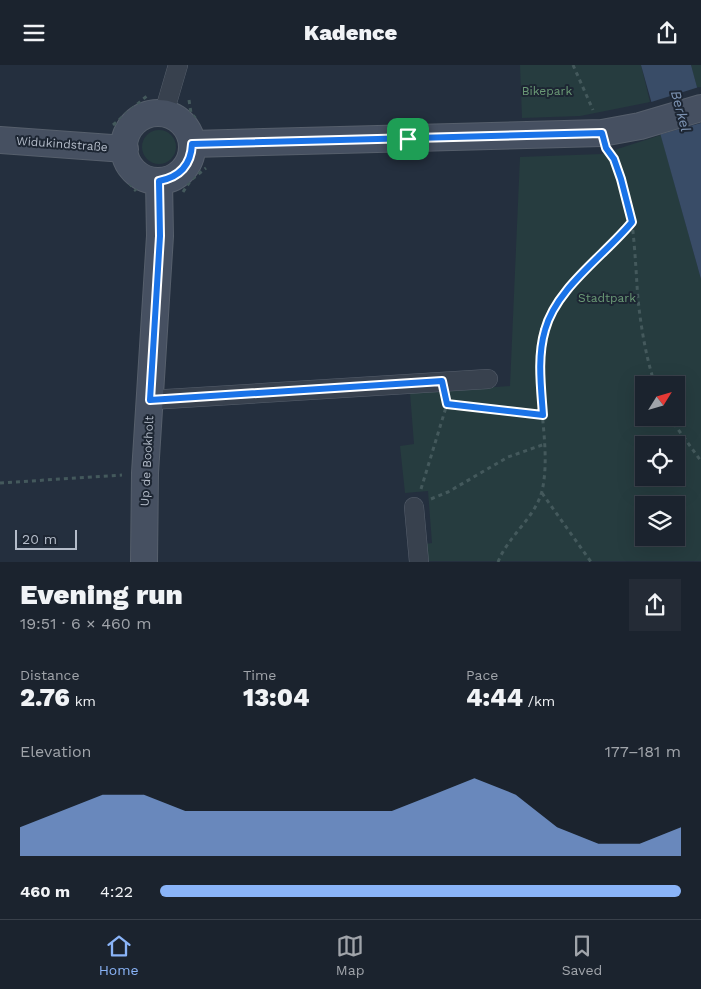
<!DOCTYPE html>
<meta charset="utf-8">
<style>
:root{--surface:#1b232e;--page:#242b36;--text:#f1f3f6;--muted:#a0a4aa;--line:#39404a;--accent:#8ab4f8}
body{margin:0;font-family:"Work Sans",sans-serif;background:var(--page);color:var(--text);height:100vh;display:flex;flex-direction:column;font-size:19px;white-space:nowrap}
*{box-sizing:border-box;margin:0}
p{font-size:16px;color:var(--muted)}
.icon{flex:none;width:28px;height:28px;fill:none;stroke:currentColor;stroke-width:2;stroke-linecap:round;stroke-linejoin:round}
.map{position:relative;height:497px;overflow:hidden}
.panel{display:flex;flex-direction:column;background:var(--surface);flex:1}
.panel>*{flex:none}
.needle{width:32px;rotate:53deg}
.buttons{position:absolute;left:635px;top:311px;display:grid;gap:10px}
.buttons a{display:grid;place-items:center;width:50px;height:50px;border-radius:0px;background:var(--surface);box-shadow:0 5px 20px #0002,0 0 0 1px var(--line);font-size:25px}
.scale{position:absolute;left:15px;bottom:12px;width:62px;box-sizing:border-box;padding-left:5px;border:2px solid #b4bcc9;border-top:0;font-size:14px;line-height:18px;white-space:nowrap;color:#b4bcc9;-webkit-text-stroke:4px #1d2633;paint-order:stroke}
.pin{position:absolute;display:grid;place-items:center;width:42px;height:42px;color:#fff;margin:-21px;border-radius:10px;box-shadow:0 2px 8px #0006}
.round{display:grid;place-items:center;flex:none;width:52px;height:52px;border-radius:0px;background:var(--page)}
.head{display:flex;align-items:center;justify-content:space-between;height:85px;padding:0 20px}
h1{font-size:28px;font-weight:800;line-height:38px}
.metrics{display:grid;grid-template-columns:repeat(3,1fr);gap:8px;height:85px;padding:5px 20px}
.metrics div{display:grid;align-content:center}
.metrics b{font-size:25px;font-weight:800}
.metrics small{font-size:14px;font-weight:400}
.metrics p{font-size:14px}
.chart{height:140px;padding:10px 20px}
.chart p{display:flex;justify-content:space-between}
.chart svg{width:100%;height:90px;margin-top:5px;fill:var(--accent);opacity:.7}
ul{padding:0 20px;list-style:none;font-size:16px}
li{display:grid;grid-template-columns:80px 60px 1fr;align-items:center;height:38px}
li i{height:12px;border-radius:6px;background:var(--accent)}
header{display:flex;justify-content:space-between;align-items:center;height:65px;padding:0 20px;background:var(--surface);font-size:22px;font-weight:800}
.tabs{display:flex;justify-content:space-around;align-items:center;height:70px;border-top:1px solid var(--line);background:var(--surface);font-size:14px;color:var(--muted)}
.tabs a{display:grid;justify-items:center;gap:2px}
.tabs .on{color:var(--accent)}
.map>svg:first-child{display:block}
.green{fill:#263c3f;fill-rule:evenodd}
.water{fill:#394c67}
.pier{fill:#242f3e}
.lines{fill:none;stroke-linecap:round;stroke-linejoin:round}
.street-casing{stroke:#565f6c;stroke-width:20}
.secondary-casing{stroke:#565f6c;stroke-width:28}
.path{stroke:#44595c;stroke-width:3;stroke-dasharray:4 4;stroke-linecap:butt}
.street{stroke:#38414e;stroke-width:19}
.secondary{stroke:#465061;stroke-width:26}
.route-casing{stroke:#fff;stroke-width:10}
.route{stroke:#1a73e8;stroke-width:6}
.labels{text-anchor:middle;stroke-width:4;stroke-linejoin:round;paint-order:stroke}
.park-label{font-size:12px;fill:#6b9a76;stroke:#1d2633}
.street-label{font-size:12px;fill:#b4bcc9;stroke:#1d2633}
.water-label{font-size:14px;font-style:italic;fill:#7c92b1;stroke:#1d2633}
</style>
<header><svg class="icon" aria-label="menu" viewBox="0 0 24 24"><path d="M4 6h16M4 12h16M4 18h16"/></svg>Kadence<svg class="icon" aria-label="share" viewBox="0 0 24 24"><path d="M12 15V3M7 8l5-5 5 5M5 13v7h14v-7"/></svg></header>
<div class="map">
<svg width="701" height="497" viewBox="0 0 701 497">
<rect width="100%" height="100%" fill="#242f3e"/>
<!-- green -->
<path class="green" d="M 520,0 L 641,0 L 650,37 L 580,51 L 522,53 Z
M 691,0 L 701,0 L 701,22 L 697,23 Z
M142 82a17 17 0 1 1 34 0a17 17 0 1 1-34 0Z
M 661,70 L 701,214 L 701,496 L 427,496 L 425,479 L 432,478 L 428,426 L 405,428 L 400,381 L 414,379 L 410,328 L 510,321 L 520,92 L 602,89 ZM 644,320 L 676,320 L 676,352 L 644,352 ZM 644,380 L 676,380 L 676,412 L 644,412 ZM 644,440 L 676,440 L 676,472 L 644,472 Z"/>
<!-- water -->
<path class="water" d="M 641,0 L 691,0 L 701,37 L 701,214 Z"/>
<!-- pier -->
<path class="pier" d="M 699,22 L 701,58 L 658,70 L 648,38 Z"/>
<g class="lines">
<defs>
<path id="street" d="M 164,48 L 178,0
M 150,335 L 488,314
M 414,442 L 419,497"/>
<path id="secondary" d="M124 82a34 34 0 1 1 68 0a34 34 0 1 1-68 0Z
M 0,75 L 125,84
M 192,79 L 602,68 L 640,61 L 701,43
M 144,497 L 145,408 L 160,171 L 159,116"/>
</defs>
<!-- street casing -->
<use href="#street" class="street-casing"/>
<!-- secondary casing -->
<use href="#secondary" class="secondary-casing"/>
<!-- path -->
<path class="path" d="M 573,0 L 593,45
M 189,35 L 191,48 L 198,56
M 113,60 L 148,30
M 611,89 C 634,115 635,199 638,234 C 641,263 646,292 655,320
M 119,106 L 136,126
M 183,127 L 191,115 L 206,103
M 446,334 L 447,339 L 543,350
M 669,352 L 701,396
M 0,418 L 122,410
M 421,424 L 447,339
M 542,428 L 591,497
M 431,434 L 448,427 L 508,392 L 545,379
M 498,497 C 508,471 535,453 542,426 C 555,370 522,296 553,245 C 573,211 608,188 632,157"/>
<!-- street -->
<use href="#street" class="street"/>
<!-- secondary -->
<use href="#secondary" class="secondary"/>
</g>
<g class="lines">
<defs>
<path id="route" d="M 602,68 L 606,83 L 614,94 L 621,114 L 632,157 C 605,190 556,223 545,265 C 537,292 541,322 543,350 L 447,339 L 442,316 L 150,335 L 160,171 L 159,116 C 180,112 191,100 192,79 Z"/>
</defs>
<!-- route casing -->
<use href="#route" class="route-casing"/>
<!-- route -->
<use href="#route" class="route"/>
</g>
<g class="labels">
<!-- park labels -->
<g class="park-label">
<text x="547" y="30">Bikepark</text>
<text x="607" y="237">Stadtpark</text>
</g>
<!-- street labels -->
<g class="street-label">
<text transform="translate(62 79) rotate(4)" y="4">Widukindstraße</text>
<text transform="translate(147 396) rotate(-87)" y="4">Up de Bookholt</text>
</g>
<!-- water labels -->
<g class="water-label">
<text transform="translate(681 46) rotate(75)" y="5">Berkel</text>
</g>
</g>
</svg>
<div class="buttons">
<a><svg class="needle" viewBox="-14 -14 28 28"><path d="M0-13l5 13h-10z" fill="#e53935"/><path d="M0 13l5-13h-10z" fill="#a0a4aa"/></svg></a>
<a><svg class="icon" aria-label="locate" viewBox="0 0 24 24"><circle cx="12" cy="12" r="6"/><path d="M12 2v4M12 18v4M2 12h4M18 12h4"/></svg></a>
<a><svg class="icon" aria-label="layers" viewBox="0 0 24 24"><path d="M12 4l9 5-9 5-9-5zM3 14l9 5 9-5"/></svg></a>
</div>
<div class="scale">20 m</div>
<div class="pin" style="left:408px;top:74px;background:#1e9e55"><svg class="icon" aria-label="arrive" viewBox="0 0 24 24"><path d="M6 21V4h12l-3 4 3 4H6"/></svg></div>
</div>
<section class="panel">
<div class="head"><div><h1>Evening run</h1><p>19:51 · 6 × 460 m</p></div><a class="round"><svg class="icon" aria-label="share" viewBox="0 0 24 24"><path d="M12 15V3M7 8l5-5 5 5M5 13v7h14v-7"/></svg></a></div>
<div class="metrics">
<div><p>Distance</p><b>2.76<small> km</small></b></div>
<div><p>Time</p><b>13:04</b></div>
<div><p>Pace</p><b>4:44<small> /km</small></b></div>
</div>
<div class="chart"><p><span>Elevation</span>177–181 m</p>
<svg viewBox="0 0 160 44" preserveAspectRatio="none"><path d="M0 44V30L10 22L20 14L30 14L40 22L50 22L60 22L70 22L80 22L90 22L100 14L110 6L120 14L130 30L140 38L150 38L160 30V44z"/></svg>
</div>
<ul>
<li><b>460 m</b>4:22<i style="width:100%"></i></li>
</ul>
</section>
<nav class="tabs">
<a class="on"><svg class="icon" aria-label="home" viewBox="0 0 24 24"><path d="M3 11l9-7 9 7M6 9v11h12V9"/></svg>Home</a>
<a><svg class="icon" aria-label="map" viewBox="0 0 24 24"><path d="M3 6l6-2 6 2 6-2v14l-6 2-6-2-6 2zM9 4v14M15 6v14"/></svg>Map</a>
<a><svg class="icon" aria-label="saved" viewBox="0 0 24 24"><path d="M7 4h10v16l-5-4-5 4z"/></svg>Saved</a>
</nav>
